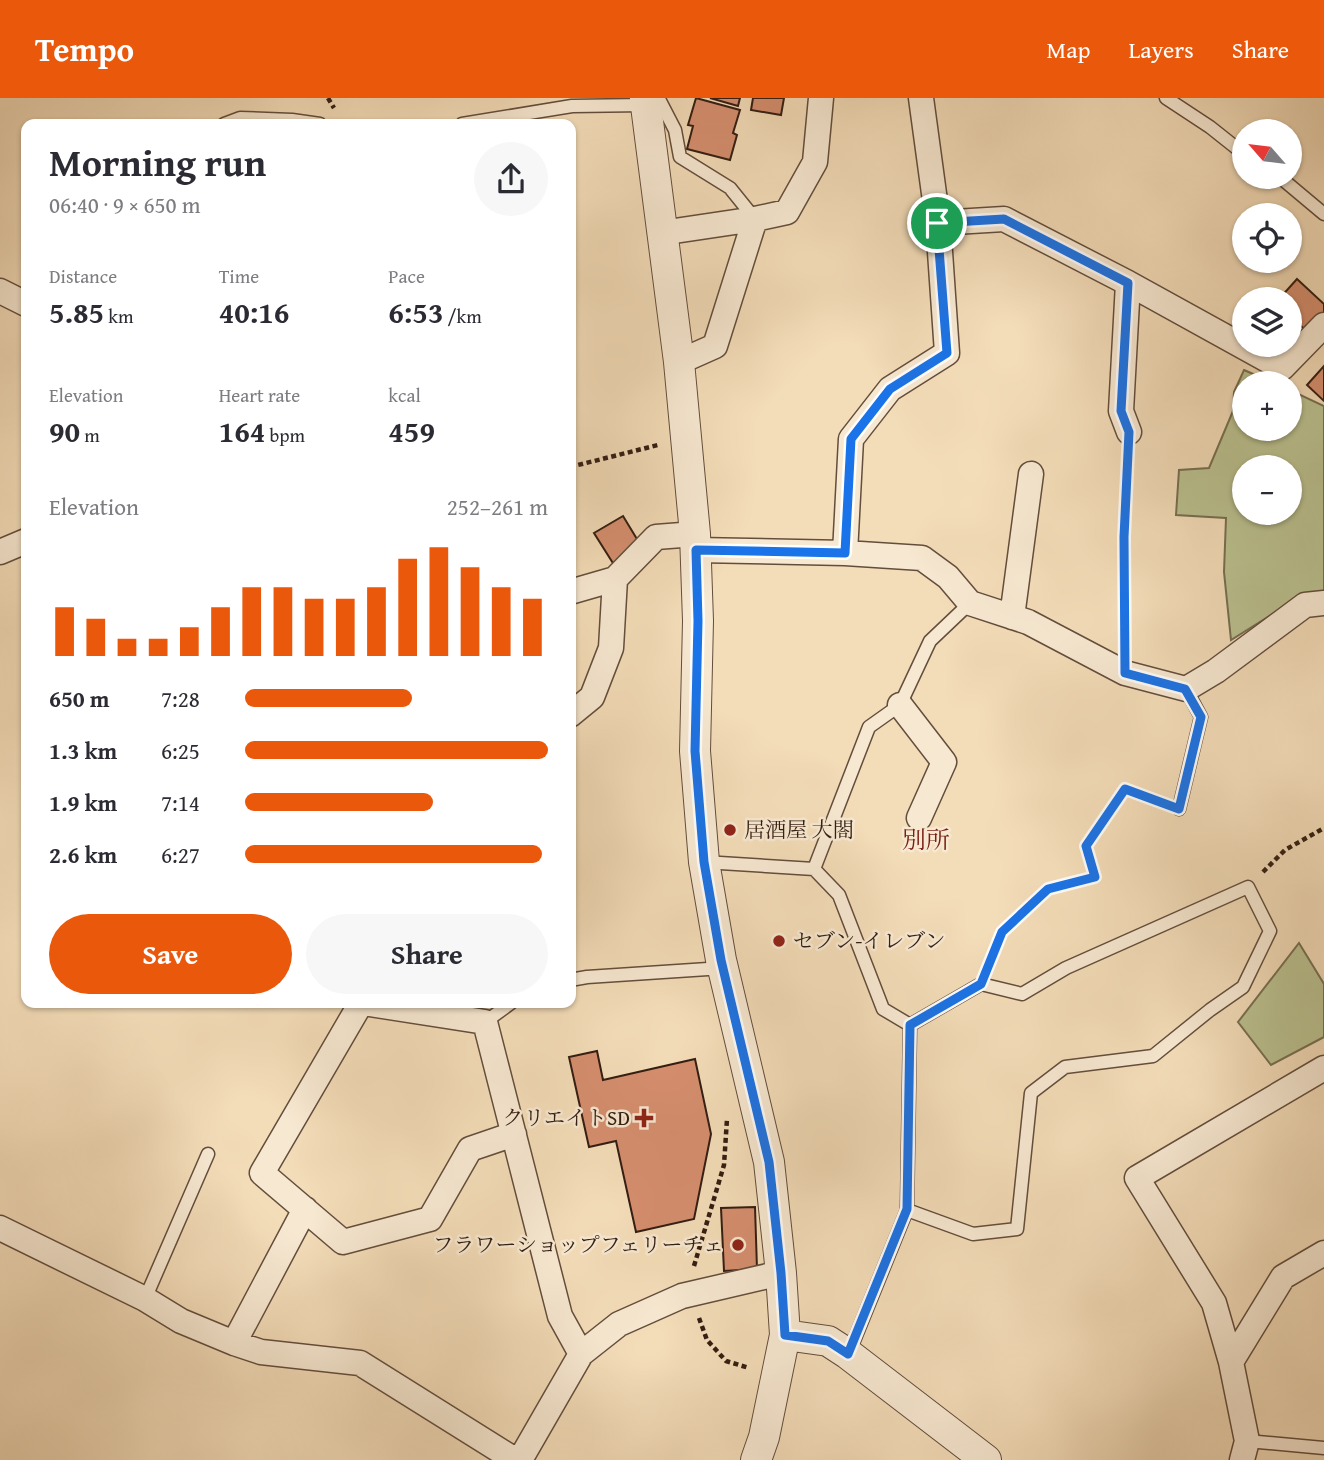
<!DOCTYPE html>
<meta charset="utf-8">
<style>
:root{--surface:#fff;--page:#f7f7f7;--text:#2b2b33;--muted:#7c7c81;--accent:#ea580c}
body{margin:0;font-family:"Gentium Book Plus","Noto Serif JP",serif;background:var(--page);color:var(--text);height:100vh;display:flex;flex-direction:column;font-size:26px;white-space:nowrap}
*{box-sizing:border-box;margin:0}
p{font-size:23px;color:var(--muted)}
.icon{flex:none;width:38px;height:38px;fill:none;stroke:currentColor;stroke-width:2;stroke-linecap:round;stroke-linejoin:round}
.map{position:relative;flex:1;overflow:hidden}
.side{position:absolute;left:21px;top:21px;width:555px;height:889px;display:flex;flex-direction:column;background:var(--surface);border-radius:14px;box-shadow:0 2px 5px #0004}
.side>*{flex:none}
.needle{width:46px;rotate:298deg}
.tools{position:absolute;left:1232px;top:21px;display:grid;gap:14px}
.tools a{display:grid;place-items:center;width:70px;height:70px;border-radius:50%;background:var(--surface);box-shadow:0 2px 5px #0004;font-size:35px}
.pin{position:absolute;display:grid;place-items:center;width:60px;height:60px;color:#fff;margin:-30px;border:4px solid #fff;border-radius:50%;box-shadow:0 2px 7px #0007}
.round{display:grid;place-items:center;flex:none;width:74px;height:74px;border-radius:37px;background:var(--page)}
.head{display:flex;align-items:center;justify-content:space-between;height:119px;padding:0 28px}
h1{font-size:38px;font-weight:700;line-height:52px}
.metrics{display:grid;grid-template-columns:repeat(3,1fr);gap:10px;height:119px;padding:7px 28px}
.metrics div{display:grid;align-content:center}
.metrics b{font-size:30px;font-weight:700}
.metrics small{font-size:19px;font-weight:400}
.metrics p{font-size:19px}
.chart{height:196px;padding:14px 28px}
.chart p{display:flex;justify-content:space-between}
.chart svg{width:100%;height:126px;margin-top:7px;stroke:var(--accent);stroke-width:6}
.cta{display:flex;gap:14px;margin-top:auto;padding:14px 28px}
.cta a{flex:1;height:80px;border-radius:42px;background:var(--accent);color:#fff;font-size:28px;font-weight:700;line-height:80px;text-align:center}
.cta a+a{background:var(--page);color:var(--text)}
ul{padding:0 28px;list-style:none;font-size:23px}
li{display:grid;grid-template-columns:112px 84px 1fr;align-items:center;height:52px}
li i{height:18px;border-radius:9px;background:var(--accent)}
header{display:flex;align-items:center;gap:42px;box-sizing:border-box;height:98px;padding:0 35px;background:var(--accent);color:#fff}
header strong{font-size:33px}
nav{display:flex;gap:38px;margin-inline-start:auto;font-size:24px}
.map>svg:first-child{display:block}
.green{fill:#bac08f;stroke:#766e50;stroke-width:2;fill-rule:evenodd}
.building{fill:#d58e6e;stroke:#331d12;stroke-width:2}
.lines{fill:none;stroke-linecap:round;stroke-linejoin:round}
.service-casing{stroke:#634d3c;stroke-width:15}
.minor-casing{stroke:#634d3c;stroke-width:27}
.tertiary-casing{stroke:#634d3c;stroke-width:32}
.path{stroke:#331d12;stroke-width:4.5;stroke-dasharray:5 3.5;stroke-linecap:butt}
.service{stroke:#f7e8d1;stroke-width:12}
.minor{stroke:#f7e8d1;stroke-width:24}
.tertiary{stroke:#f7e8d1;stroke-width:30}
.route-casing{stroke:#fff;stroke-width:14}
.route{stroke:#1a73e8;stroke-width:9}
.poi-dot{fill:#8f2418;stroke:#f7e8d1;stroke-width:2.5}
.labels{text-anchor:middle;stroke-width:5;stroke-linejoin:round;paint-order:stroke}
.poi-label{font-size:21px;fill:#331d12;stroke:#f7e8d1;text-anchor:start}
.quarter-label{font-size:24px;fill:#7a1f14;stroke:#f7e8d1}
</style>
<header>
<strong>Tempo</strong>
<nav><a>Map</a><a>Layers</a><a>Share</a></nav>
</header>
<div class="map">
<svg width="1324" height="1362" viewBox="0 0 1324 1362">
<rect width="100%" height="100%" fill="#f3dcb8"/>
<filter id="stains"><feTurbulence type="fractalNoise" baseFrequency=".00286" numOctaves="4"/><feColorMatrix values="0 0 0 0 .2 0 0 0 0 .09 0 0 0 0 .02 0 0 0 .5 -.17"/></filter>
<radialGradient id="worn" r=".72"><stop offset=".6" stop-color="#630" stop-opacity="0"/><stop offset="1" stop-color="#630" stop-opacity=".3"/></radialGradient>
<!-- green -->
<path class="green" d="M 1244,272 L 1274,285 L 1244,285 L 1244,331 L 1290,331 L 1290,292 L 1324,308 L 1324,495 L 1303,497 L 1231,542 L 1224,474 L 1226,420 L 1176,417 L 1179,372 L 1209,370 L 1233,313 L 1234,294 ZM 1244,369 L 1290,369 L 1290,415 L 1244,415 Z
M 1299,845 L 1324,886 L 1324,939 L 1271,967 L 1238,924 Z"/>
<!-- building -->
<path class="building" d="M 696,0 L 740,12 L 733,35 L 737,37 L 730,62 L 687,51 L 693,28 L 688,27 Z
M 710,0 L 740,0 L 738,8 Z
M 753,0 L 784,0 L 781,17 L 751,12 Z
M 1297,181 L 1324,206 L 1324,216 L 1307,234 L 1290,217 L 1290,201 L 1279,201 Z
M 1290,232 L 1299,241 L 1280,262 L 1263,247 L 1290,247 Z
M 1324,268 L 1324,303 L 1307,287 Z
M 623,418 L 640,446 L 616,470 L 594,435 Z
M 597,953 L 603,982 L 695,961 L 711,1036 L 694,1121 L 636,1134 L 616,1043 L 589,1049 L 569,959 Z
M 755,1109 L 757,1171 L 724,1173 L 721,1110 Z"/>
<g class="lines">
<defs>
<path id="service" d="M 1166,0 L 1210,29 L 1244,56
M 660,3 L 675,32 L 680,59 L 730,90 L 755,121
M 224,26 L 240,20 L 292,22 L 320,26
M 462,26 L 572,8 L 645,7
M 1273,79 L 1281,80 L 1324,116
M 1179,711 L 1201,619 L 1186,591
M 704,764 L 814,771 L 839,797 L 883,911 L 910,927 L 981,886 L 1022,896 L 1066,870 L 1248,789 L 1270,833 L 1243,889 L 1210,912 L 1153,958 L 1065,969 L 1031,995 L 1017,1131 L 973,1136 L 907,1112
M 814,771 L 869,629 L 900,607 L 930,543 L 970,505
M 570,882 L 587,879 L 723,870
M 485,924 L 511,905
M 145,1201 L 208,1056
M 849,1255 L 907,1112 L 910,927
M 1247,1343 L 1324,1350"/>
<path id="minor" d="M 938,125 L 1004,121 L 1128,185 L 1282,270 L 1324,227
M 661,135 L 755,121 L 787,114 L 815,64 L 821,0
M 1128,185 L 1121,313 L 1129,334
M 0,193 L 26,206
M 679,264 L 715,248 L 755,121
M 696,452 L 845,455 L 922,460 L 948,479 L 970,505 L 1028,524 L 1125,575 L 1186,591 L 1216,573 L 1305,507 L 1324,505
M 0,454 L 26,443
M 845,455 L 851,341 L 890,291 L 947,255 L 938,125 L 921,0
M 570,494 L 615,481
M 1012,519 L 1031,376
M 900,607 L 944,664 L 919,720
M 570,617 L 592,599 L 611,550 L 615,481 L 656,439 L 695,436
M 361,905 L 262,1075 L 343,1144 L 430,1121 L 470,1051 L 514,1036
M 363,905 L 485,924 L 560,1218 L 581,1256
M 0,1130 L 145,1201 L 181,1223 L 234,1245 L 261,1254 L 360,1265 L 515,1362
M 234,1245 L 305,1111
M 1231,1264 L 1283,1179 L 1324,1155
M 520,1362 L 581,1256 L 619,1226 L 682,1198 L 781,1175
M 1242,1362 L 1247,1343 L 1231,1264 L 1214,1205 L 1137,1080 L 1324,970"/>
<path id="tertiary" d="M 645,0 L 679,264 L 695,436 L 698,523 L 695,653 L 704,764 L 721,862 L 769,1064 L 781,1175 L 785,1237 L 764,1339 L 756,1362
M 785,1237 L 828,1243 L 848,1256 L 986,1362"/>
</defs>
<!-- service casing -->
<use href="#service" class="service-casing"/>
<!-- minor casing -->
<use href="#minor" class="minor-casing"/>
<!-- tertiary casing -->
<use href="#tertiary" class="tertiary-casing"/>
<!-- path -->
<path class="path" d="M 328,0 L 334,10
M 570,369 L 658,347
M 1125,547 L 1124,439 L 1127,359
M 1263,774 L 1285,752 L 1324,730
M 988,869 L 1002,834 L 1048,791 L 1095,779 L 1086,748 L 1125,691 L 1162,705
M 694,1168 L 724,1067 L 727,1021
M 699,1220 L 707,1242 L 726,1263 L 749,1270"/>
<!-- service -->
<use href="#service" class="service"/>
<!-- minor -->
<use href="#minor" class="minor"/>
<!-- tertiary -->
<use href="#tertiary" class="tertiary"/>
</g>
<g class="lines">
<defs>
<path id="route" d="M 1004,121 L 1128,185 L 1121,313 L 1129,334 L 1124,439 L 1125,575 L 1185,591 L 1201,619 L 1179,711 L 1125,691 L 1086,748 L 1095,779 L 1048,791 L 1002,834 L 981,886 L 910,927 L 907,1111 L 848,1256 L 828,1243 L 785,1237 L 781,1175 L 769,1064 L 721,862 L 704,764 L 695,653 L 698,523 L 696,452 L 845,455 L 851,341 L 890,291 L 947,255 L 937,125 Z"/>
</defs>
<!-- route casing -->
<use href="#route" class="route-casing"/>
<!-- route -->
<use href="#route" class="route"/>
</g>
<!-- markers -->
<g class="poi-dot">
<circle cx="730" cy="732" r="7"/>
<circle cx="779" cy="843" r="7"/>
<path d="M640.5 1009.5h7v7h7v7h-7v7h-7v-7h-7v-7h7z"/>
<circle cx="738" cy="1147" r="7"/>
</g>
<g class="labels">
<!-- poi labels -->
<g class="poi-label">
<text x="744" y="739">居酒屋 大閤</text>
<text x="793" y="850">セブン-イレブン</text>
<text x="630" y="1027" text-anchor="end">クリエイトSD</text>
<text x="724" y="1154" text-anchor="end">フラワーショップフェリーチェ</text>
</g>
<!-- quarter labels -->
<g class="quarter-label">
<text x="926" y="750">別所</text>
</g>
</g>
<rect width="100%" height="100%" filter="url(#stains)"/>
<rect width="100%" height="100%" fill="url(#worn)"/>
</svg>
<div class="tools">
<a><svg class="needle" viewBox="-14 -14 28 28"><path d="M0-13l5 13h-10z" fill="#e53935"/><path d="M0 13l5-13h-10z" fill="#7c7c81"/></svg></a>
<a><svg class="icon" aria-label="locate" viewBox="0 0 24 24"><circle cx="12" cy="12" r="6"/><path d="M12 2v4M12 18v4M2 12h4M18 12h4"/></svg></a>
<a><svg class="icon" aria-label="layers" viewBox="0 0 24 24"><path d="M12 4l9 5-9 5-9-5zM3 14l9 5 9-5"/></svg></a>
<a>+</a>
<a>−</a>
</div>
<div class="pin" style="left:937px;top:125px;background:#1e9e55"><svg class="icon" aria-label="arrive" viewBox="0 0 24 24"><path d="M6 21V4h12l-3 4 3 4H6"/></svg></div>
<section class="side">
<div class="head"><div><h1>Morning run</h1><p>06:40 · 9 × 650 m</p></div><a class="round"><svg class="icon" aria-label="share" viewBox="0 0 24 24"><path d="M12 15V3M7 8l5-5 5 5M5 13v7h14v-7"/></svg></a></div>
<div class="metrics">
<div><p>Distance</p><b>5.85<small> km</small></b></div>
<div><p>Time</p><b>40:16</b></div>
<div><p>Pace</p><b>6:53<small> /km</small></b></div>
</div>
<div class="metrics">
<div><p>Elevation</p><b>90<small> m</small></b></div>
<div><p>Heart rate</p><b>164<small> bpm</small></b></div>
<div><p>kcal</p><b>459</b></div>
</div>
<div class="chart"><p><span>Elevation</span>252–261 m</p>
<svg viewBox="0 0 160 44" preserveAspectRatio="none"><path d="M5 44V27M15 44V31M25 44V38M35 44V38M45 44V34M55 44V27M65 44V20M75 44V20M85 44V24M95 44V24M105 44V20M115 44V10M125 44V6M135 44V13M145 44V20M155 44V24"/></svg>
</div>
<ul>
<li><b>650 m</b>7:28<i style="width:55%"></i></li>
<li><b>1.3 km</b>6:25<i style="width:100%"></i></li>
<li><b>1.9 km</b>7:14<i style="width:62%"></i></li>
<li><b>2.6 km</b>6:27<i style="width:98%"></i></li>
</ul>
<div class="cta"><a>Save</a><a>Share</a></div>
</section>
</div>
